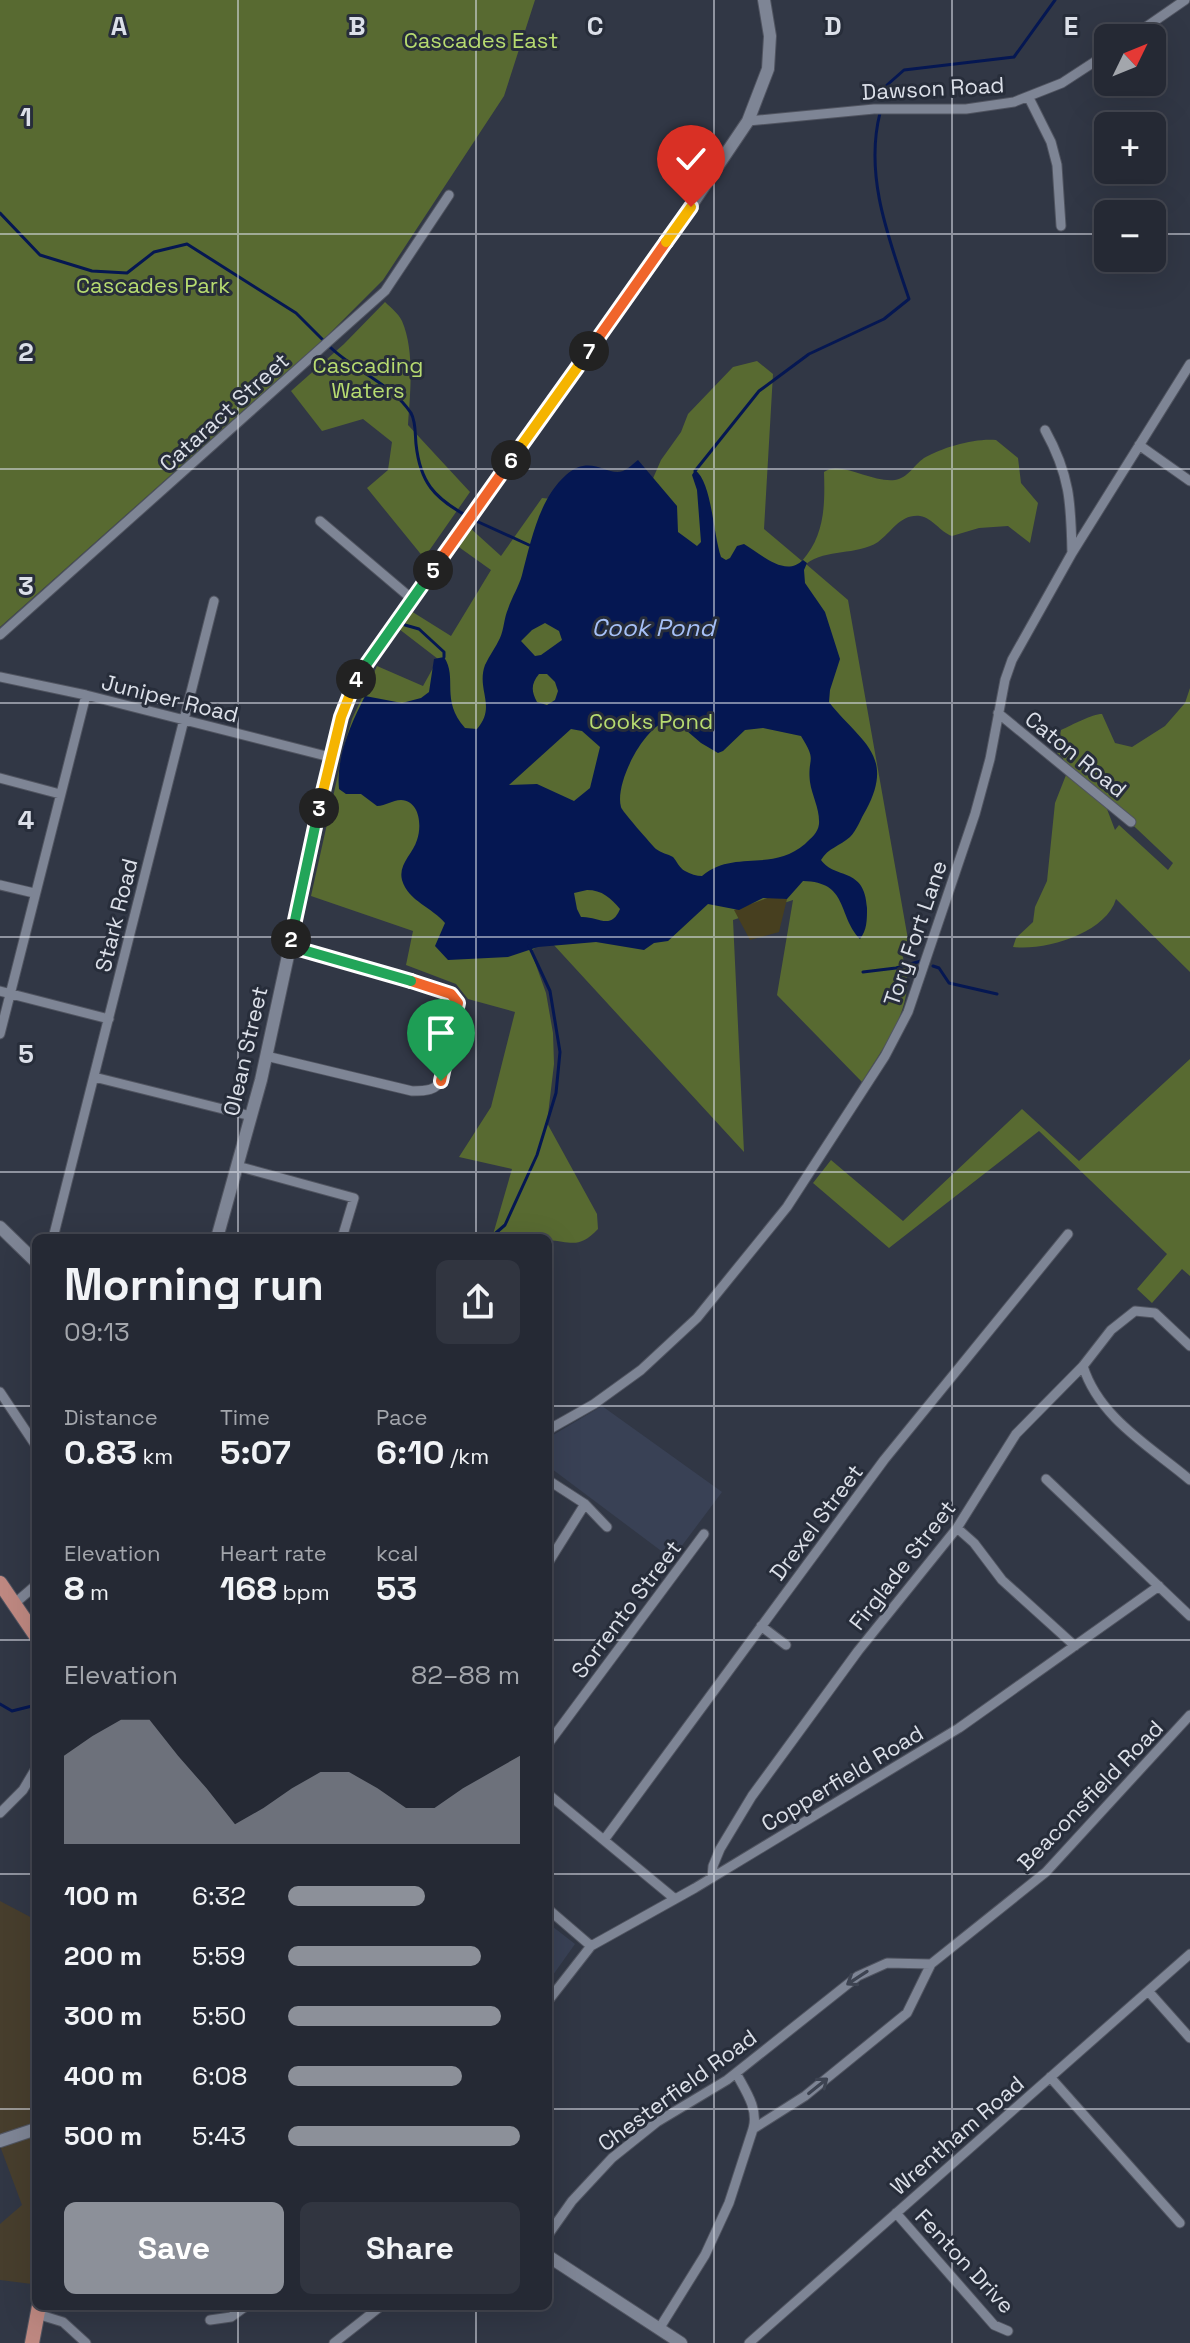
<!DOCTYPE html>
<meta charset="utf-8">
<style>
:root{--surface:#252934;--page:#313540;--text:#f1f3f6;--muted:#a3a6ac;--line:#42454f;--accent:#8c9099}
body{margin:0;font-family:"Space Grotesk",sans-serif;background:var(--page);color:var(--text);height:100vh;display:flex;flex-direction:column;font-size:30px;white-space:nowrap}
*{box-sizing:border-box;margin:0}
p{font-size:26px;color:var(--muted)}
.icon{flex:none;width:44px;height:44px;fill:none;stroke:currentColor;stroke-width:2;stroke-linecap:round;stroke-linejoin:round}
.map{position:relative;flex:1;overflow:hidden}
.drawer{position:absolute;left:32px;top:1234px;width:520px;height:1076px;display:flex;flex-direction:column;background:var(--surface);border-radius:12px;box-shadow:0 8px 32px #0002,0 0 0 2px var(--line)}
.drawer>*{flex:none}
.needle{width:52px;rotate:47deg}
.buttons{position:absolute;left:1094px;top:24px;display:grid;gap:16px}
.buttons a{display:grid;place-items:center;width:72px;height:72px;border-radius:12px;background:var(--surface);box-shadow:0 8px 32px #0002,0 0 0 2px var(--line);font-size:40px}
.pin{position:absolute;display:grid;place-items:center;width:68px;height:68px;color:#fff;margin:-82px -34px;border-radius:50% 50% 50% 0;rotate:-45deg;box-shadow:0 0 8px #0007}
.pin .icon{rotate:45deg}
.km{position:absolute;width:40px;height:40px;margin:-20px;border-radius:50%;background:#222;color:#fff;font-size:22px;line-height:40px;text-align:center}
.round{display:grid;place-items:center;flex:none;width:84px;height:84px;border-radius:12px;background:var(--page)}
.summary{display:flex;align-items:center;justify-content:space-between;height:136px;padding:0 32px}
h1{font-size:44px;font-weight:700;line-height:60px}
.figures{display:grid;grid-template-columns:repeat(3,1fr);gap:12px;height:136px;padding:8px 32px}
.figures div{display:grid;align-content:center}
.figures b{font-size:34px;font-weight:700}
.figures small{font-size:22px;font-weight:400}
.figures p{font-size:22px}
.chart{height:224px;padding:16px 32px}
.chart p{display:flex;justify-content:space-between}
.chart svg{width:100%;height:144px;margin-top:8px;fill:var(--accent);opacity:.7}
.cta{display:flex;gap:16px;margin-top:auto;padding:16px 32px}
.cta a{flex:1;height:92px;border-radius:12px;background:var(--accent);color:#fff;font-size:32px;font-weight:700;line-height:92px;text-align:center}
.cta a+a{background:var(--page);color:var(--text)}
ul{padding:0 32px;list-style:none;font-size:26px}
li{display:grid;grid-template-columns:128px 96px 1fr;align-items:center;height:60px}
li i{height:20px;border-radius:10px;background:var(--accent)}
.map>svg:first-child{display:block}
.commercial{fill:#473e2d}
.built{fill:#394155}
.green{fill:#586a31;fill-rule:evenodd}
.sand{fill:#473f1f}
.water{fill:#051752;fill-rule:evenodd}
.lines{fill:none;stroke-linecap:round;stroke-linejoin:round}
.stream{stroke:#051752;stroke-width:3}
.street-casing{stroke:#505460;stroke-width:11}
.secondary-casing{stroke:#505460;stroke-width:14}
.primary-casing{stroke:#505460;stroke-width:16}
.street{stroke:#7e8595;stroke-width:9}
.secondary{stroke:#7e8595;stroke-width:12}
.primary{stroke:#be8881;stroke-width:14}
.oneway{stroke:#3d4351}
.split-1-casing{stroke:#fff;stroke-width:16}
.split-2-casing{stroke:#fff;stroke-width:16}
.split-3-casing{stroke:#fff;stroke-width:16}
.split-4-casing{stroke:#fff;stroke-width:16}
.split-5-casing{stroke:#fff;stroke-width:16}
.split-6-casing{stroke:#fff;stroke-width:16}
.split-7-casing{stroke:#fff;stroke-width:16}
.split-8-casing{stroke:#fff;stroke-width:16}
.split-9-casing{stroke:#fff;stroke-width:16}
.split-1{stroke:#f0652b;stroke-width:10}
.split-2{stroke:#22a559;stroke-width:10}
.split-3{stroke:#22a559;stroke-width:10}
.split-4{stroke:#f5b400;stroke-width:10}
.split-5{stroke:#22a559;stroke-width:10}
.split-6{stroke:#f0652b;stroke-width:10}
.split-7{stroke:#f5b400;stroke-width:10}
.split-8{stroke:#f0652b;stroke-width:10}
.split-9{stroke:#f5b400;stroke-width:10}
.grid{fill:none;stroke:#dce0e9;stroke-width:2;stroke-opacity:0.55}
.labels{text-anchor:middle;stroke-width:6;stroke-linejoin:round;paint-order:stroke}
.park-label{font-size:22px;fill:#b7db70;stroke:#272d3a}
.street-label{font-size:22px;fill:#dce0e9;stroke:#272d3a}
.water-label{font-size:24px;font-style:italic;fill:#a6c0f7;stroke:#272d3a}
.grid-label{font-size:26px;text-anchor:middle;font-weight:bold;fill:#dce0e9;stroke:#272d3a;stroke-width:6;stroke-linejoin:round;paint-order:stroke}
</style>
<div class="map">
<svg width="1190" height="2343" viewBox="0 0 1190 2343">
<rect width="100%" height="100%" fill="#313745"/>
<!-- commercial -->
<path class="commercial" d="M 0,1901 L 36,1920 L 36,2266 L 32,2284 L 0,2280 L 0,2224 L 22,2205 L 0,2146 Z"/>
<!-- built -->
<path class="built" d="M 602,1406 L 722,1492 L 672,1559 L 548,1466 L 548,1438 Z
M 548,1923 L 575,1944 L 548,1982 Z"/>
<!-- green -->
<path class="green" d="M 0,0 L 535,0 L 504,96 L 383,280 L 328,335 L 0,627 Z
M 385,302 C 390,307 399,314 402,321 C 415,351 410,394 408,425 L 470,492 L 424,558 L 367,488 L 388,470 L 392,442 L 363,419 L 322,431 L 291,391 L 344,344 Z
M 757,361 L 773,374 L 764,529 L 802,561 C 825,535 825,505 824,472 C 840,460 872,483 895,480 C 908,478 914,465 924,458 C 943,447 975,438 996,440 L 1018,458 L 1021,483 L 1038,503 L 1030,543 L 1008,526 L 979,528 L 952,536 C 940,532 933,518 920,516 C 900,514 892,532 878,542 C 856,556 827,548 806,564 L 848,600 L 909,945 L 901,950 C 904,962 908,974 907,987 C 905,1020 879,1054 862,1082 L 777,995 L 793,900 L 733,920 L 744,1152 L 552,943 L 538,946 L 531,951 L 546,993 L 553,1033 L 554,1064 L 547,1123 L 597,1214 L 598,1229 C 579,1249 572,1242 548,1240 L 548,1238 L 492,1238 L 512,1169 L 459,1157 L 491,1107 L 515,1012 L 468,999 L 456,984 L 406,965 L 413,931 L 311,896 L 345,743 L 352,719 L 377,666 L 423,686 L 438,659 L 399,629 L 411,611 L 451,636 L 491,570 L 456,545 L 469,527 L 501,556 L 542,498 L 593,503 L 651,483 L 661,460 L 681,432 L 688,414 L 733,367 Z
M 1190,688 L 1190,972 L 1116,899 C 1106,933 1046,951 1013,947 L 1016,938 L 1033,922 L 1035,907 L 1047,881 L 1055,803 L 1066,775 L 1063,758 L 1057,753 L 1061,730 C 1072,725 1092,714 1102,714 L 1115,743 L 1132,747 L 1165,726 L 1185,703 ZM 1102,796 L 1173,863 L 1168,870 L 1119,825 L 1115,830 Z
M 1190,1059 L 1190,1276 L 1182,1269 L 1152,1303 L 1137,1289 L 1167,1254 L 1039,1131 L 889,1248 L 813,1183 L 831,1160 L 903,1221 L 1022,1109 L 1079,1161 Z"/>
<!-- sand -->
<path class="sand" d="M 770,897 L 787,899 L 779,932 L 750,940 L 734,910 Z"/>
<!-- water -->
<path class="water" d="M 638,460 L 677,506 L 678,532 L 697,546 L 701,542 L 697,490 L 692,475 L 695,470 C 712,482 713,534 721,557 L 726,560 L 730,558 L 737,546 L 744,544 C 761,554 785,578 803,560 L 807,563 L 804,570 L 805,583 L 825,612 L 840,659 L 830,690 L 829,702 C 859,741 896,754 866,810 C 861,818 857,830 850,837 C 840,846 828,848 821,860 C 835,880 865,866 867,908 C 867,920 867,930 860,939 C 837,915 849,882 803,881 L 787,899 L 763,898 L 739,910 L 708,904 L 668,941 L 654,943 L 644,950 L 596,942 L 538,947 L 508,957 L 448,960 L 435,946 L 445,923 C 433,908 408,901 402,880 C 398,864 413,854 417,840 C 422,826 420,801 401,800 C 392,800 386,806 377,806 L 361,794 L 346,794 L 339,789 C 336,756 351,724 365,696 L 402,703 L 421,698 L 429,692 L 434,659 L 444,657 C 458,678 440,700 465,728 L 477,729 C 497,706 476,690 485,665 C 489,656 496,647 500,638 C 504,629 504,618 508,609 C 512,597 519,586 522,575 C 531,541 539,499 566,475 C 591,453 607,477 623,471 C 628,469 634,463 638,460 ZM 545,623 L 559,631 L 562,640 L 541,655 L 535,656 L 521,641 L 532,630 ZM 539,674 L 547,674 L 555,682 L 558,691 L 555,700 L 547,705 L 537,702 C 531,691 531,684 539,674 ZM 673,719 L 701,743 L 718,753 L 723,751 L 745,730 L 763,728 L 801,736 C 818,763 807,756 810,782 C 812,796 820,809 819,824 C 818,833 811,838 805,844 C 771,873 733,849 702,876 C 697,876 690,874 685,871 C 679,868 677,861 673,857 C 668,854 661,853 656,849 C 652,845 621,810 621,807 C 614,783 646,721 673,719 ZM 571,729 L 582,731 L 600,747 L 590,788 L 574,801 L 537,784 L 509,785 ZM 587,890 C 602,890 611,898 620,909 C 611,931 598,916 581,917 L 577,909 L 574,893 Z"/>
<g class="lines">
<!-- stream -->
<path class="stream" d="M 884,96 L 887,85 L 904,70 L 1014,57 L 1055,0
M 0,213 L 40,255 L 92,271 L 127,273 L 154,252 L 187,244 L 296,313 L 324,341
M 329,346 C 354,371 391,383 411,413 C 416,422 415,434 416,444 C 420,482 434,498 467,516
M 695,471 L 759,391 L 809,354 L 884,319 L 909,299 C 889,239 864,176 880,113
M 474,520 L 529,545
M 405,625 L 419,629 L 444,652 L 444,657
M 933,966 L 939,968 L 949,983 L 997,994
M 863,972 L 896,968 L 921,961
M 490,1238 L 505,1225 L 537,1155 L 556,1093 L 560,1052 L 550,991 L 529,946
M 0,1704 L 12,1711 L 36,1705"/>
<defs>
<path id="street" d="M 1130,38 L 1185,0
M 1029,98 L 1051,142 L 1057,165 L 1061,226
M 748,121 L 874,109 L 966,109 L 1014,102 L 1062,83 L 1108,53
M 1045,430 C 1070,475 1071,503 1072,553
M 1139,445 L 1190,481
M 320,521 L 412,599
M 0,635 L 385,291 L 449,195
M 0,677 L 86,695 L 330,757
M 998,713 L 1131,822
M 0,778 L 60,794
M 0,885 L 34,893
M 0,991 L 109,1019
M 0,1034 L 86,695
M 266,1056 L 412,1091 C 426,1091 436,1091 443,1078 L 458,1013 L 455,998 L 444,991 L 289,946
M 94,1077 L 251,1116
M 237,1166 L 354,1198 L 342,1238
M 53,1238 L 214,601
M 1083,1366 C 1099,1418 1151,1447 1190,1480
M 0,1392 L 36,1446
M 548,1430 L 594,1404 L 641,1370 L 697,1318 L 787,1207 L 885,1056 L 908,1012 L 975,814 L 990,759 L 1005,680 L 1012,660 L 1072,553 L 1190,364
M 1046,1479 L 1190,1616
M 548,1480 L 585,1504 L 607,1527
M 957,1528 L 974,1543 L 1002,1580 L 1075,1646
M 548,1563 L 585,1504
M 14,1604 L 36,1585
M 761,1626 L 786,1645
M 548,1744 L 704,1534
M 548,1794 L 675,1899
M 0,1813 L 23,1790 L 36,1768
M 604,1840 L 884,1460 L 1068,1234
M 712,1878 L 713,1866 L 720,1849 L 752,1796 L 858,1651 L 957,1528 L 1016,1434 L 1083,1366 L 1111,1330 L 1135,1311 L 1155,1313 L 1190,1346
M 548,1909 L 591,1946
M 1149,1992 L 1190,2038
M 548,2001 L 591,1946 L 695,1888 L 959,1728 L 1159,1586
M 1050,2077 L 1180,2223
M 753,2129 L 805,2096 L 907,2013 L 931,1964 L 1046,1872 L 1190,1715
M 896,2213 L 994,2325 L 1008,2331
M 548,2235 L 572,2201 L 612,2158 L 657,2122 L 727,2080 L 858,1976 L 887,1963 L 931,1964
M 37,2314 L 63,2322 L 86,2343
M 210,2320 L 231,2317 L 246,2306
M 659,2329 L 705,2255 L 729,2203 L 753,2129 C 759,2109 745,2090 736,2073
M 334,2343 L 381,2306
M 749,2343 L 1190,1954"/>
<path id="secondary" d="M 0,1227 L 36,1262
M 217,1238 L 261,1080 L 337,730 L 350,692 L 365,665 L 653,262 L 748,121 L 768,69 L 770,36 L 764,0
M 0,2141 L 36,2129
M 548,2256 L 681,2343"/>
<path id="primary" d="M 0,1583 L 36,1636
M 32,2343 L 39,2306"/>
</defs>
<!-- street casing -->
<use href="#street" class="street-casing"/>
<!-- secondary casing -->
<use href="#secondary" class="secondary-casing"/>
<!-- primary casing -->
<use href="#primary" class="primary-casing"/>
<!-- street -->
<use href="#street" class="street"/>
<!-- secondary -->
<use href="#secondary" class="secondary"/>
<!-- primary -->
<use href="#primary" class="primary"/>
</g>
<!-- one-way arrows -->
<defs><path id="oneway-shaft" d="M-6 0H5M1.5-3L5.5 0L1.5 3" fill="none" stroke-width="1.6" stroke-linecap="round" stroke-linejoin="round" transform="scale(2)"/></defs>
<g class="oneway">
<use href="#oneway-shaft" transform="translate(857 1978) rotate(147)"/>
<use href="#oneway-shaft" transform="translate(818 2086) rotate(-39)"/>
</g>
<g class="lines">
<defs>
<path id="split-1" d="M 411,981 L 451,994 L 458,1003 L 441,1081"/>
<path id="split-2" d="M 291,939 L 289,946 L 411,981"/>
<path id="split-3" d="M 291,939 L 319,808"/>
<path id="split-4" d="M 319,808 L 341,717 L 356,679"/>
<path id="split-5" d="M 356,679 L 433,570"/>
<path id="split-6" d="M 433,570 L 511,460"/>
<path id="split-7" d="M 511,460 L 589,351"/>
<path id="split-8" d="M 589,351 L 666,242"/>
<path id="split-9" d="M 666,242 L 691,207"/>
</defs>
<!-- split-1 casing -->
<use href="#split-1" class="split-1-casing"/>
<!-- split-2 casing -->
<use href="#split-2" class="split-2-casing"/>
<!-- split-3 casing -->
<use href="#split-3" class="split-3-casing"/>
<!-- split-4 casing -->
<use href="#split-4" class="split-4-casing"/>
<!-- split-5 casing -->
<use href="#split-5" class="split-5-casing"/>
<!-- split-6 casing -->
<use href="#split-6" class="split-6-casing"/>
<!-- split-7 casing -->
<use href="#split-7" class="split-7-casing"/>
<!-- split-8 casing -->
<use href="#split-8" class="split-8-casing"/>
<!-- split-9 casing -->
<use href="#split-9" class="split-9-casing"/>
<!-- split-1 -->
<use href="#split-1" class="split-1"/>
<!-- split-2 -->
<use href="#split-2" class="split-2"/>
<!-- split-3 -->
<use href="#split-3" class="split-3"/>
<!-- split-4 -->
<use href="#split-4" class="split-4"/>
<!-- split-5 -->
<use href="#split-5" class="split-5"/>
<!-- split-6 -->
<use href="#split-6" class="split-6"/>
<!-- split-7 -->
<use href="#split-7" class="split-7"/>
<!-- split-8 -->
<use href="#split-8" class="split-8"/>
<!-- split-9 -->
<use href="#split-9" class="split-9"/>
</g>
<!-- grid -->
<path class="grid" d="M 238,0 L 238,1238M 476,0 L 476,1238M 714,0 L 714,2343M 952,0 L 952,2343M 0,234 L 1108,234M 1152,234 L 1190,234M 0,469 L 1190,469M 0,703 L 1190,703M 0,937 L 1190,937M 0,1172 L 1190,1172M 0,1406 L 36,1406M 548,1406 L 1190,1406M 0,1640 L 36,1640M 548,1640 L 1190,1640M 0,1874 L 36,1874M 548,1874 L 1190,1874M 0,2109 L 36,2109M 548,2109 L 1190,2109M 238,2306 L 238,2343M 476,2306 L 476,2343"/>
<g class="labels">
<!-- park labels -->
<g class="park-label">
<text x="481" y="48">Cascades East</text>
<text x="153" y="293">Cascades Park</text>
<text x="368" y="373">Cascading<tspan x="368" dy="25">Waters</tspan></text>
<text x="651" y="729">Cooks Pond</text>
</g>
<!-- street labels -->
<g class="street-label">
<text transform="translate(933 88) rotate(-3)" y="8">Dawson Road</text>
<text transform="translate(224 412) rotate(-42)" y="8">Cataract Street</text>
<text transform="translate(170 698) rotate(14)" y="8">Juniper Road</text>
<text transform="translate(1076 754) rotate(39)" y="8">Caton Road</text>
<text transform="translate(116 915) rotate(-76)" y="8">Stark Road</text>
<text transform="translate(915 933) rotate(-71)" y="8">Tory Fort Lane</text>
<text transform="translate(245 1051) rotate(-77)" y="8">Olean Street</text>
<text transform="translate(816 1522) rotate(-53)" y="8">Drexel Street</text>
<text transform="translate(902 1565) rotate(-52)" y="8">Firglade Street</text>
<text transform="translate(626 1609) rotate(-53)" y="8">Sorrento Street</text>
<text transform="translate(842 1778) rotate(-31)" y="8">Copperfield Road</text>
<text transform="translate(1090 1795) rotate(-46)" y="8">Beaconsfield Road</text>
<text transform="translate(677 2090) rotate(-36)" y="8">Chesterfield Road</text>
<text transform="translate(957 2135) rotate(-41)" y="8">Wrentham Road</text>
<text transform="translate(965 2261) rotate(47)" y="8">Fenton Drive</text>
</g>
<!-- water labels -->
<g class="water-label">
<text x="653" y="636">Cook Pond</text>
</g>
</g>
<g class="grid-label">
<text x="119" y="35">A</text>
<text x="357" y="35">B</text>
<text x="595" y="35">C</text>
<text x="833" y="35">D</text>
<text x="1071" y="35">E</text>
<text x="26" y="126">1</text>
<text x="26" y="361">2</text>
<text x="26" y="595">3</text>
<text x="26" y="829">4</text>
<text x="26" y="1063">5</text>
</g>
</svg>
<div class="buttons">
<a><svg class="needle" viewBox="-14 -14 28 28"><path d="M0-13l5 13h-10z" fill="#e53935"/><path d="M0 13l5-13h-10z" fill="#a3a6ac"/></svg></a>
<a>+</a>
<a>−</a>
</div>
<div class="pin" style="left:441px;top:1081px;background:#1e9e55"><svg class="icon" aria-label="arrive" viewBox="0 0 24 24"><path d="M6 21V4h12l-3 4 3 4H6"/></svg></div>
<div class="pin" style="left:691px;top:207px;background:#d93025"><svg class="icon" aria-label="check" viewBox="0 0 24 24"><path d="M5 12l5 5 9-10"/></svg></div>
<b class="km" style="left:291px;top:939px">2</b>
<b class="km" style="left:319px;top:808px">3</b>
<b class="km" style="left:356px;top:679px">4</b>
<b class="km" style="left:433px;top:570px">5</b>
<b class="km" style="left:511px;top:460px">6</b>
<b class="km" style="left:589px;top:351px">7</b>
<section class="drawer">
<div class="summary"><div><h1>Morning run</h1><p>09:13</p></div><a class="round"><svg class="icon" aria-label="share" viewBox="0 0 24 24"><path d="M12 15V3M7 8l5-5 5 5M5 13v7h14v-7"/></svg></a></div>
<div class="figures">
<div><p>Distance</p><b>0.83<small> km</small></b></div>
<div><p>Time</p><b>5:07</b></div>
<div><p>Pace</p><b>6:10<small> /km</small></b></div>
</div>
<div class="figures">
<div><p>Elevation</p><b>8<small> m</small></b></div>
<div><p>Heart rate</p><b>168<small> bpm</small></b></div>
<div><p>kcal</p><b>53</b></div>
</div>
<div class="chart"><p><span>Elevation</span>82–88 m</p>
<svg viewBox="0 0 160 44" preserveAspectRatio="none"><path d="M0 44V17L10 11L20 6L30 6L40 17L50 27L60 38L70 33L80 27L90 22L100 22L110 27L120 33L130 33L140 27L150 22L160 17V44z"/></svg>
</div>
<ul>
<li><b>100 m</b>6:32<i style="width:59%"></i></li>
<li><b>200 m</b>5:59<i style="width:83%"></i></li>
<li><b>300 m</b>5:50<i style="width:92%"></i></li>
<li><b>400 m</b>6:08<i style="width:75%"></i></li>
<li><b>500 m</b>5:43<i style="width:100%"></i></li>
</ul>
<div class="cta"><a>Save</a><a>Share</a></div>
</section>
</div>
